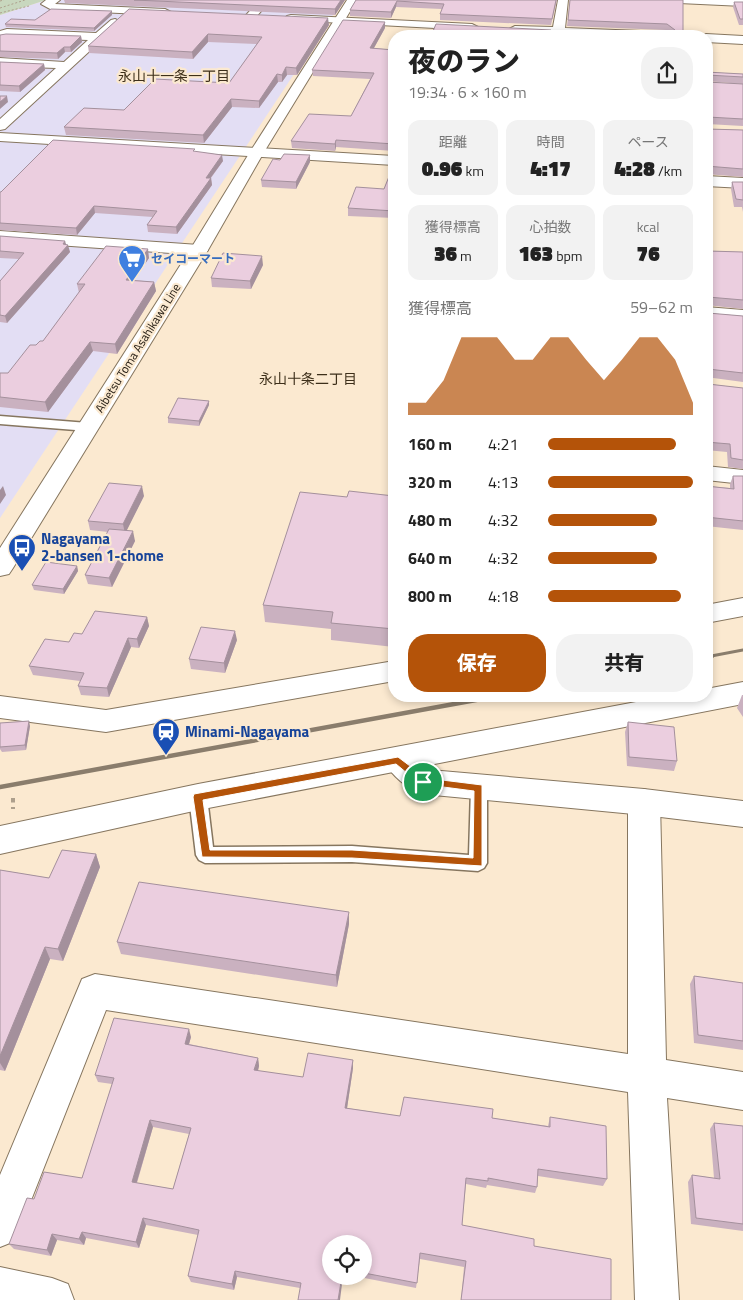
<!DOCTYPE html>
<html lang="ja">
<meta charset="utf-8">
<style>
:root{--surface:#fff;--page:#f2f2f2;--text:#222;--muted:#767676;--accent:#b45309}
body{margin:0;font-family:"Titillium Web","Noto Sans JP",sans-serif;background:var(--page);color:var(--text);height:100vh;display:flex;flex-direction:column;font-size:19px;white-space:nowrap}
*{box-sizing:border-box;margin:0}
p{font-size:16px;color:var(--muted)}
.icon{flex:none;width:28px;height:28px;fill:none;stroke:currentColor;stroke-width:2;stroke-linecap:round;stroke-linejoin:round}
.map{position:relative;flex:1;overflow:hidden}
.drawer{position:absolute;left:388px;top:30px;width:325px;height:672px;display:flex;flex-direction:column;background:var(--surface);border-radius:20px;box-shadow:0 2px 8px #0003}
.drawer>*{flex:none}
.buttons{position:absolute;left:322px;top:1235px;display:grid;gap:10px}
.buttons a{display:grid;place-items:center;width:50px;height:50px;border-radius:50%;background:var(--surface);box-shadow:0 2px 8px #0003;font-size:25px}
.pin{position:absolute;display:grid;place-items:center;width:42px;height:42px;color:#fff;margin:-21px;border:2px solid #fff;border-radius:50%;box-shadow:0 1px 5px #0007}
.round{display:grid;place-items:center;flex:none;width:52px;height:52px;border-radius:20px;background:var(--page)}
.overview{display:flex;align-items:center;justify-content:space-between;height:85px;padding:0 20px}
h1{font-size:28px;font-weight:800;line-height:38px}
.stats{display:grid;grid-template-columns:repeat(3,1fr);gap:8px;height:85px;padding:5px 20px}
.stats div{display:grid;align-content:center;border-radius:12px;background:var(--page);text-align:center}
.stats b{font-size:21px;font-weight:800}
.stats small{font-size:14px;font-weight:400}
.stats p{font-size:14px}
.chart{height:140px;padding:10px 20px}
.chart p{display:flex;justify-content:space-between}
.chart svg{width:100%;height:90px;margin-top:5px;fill:var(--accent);opacity:.7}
.action{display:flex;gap:10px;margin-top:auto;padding:10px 20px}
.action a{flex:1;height:58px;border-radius:20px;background:var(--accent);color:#fff;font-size:20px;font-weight:800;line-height:58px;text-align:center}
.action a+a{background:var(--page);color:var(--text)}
ul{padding:0 20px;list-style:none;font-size:16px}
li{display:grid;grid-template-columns:80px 60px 1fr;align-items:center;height:38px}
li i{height:12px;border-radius:6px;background:var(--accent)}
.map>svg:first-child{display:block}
.industrial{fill:#e3def4}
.green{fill:#c8d7be}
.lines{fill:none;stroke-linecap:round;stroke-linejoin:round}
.lane-casing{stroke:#86765f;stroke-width:3}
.street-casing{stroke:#86765f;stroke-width:2}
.secondary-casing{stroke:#86765f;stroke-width:2}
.primary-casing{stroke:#86765f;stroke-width:2}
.path-far1{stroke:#ad9f8c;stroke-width:1;stroke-dasharray:2 2;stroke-linecap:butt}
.path{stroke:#ad9f8c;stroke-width:4;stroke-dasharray:4.5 4.5;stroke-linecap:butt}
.lane{fill:#fff;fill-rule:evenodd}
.street{fill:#fff;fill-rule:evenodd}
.secondary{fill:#fff;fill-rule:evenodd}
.primary{fill:#fff;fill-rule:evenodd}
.rail-far1{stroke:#8a7d6c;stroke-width:3}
.rail{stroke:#8a7d6c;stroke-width:4.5}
.wall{fill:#cab1c0;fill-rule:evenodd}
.shaded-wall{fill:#a4909c}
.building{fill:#ebcedf;stroke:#a4909c;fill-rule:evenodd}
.route{fill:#b45309;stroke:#fff;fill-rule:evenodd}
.labels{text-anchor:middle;stroke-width:4.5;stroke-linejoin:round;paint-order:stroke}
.far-shop-label{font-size:12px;font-weight:bold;fill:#366cbe;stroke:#fbe9d0;text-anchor:start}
.far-street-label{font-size:12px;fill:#1f180f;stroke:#fbe9d0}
.far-neighbourhood-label{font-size:14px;fill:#3d2f1a;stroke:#fbe9d0}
.transit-label{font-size:15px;font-weight:bold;fill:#164399;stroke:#fbe9d0;text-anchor:start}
</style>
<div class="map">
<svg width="743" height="1300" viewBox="0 0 743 1300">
<rect width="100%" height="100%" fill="#fbe9d0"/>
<!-- industrial -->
<path class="industrial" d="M 46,0 L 343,0 L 0,518 L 0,15 Z"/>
<!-- green -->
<path class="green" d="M 0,0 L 46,0 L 0,15 Z"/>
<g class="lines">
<defs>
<path id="lane" d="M 0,416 L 88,423 L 94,427 L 88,431 L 0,424 Z
M 479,781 L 485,783 L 487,788 L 487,863 L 484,868 L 478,871 L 352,862 L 205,863 L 199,860 L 196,855 L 189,797 L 192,792 L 198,790 L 204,792 L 207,797 L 213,847 L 352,846 L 469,855 L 471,788 L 473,783 Z"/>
<path id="street" d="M 46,0 L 60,0 L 55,4 L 165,9 L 171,12 L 165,15 L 52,10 L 41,4 Z
M 260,0 L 271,0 L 255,18 L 247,18 L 245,16 L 247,14 Z
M 558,0 L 568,0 L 565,28 L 666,32 L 672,36 L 552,36 L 552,34 L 515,32 L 509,29 L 515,26 L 553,27 Z
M 674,0 L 743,0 L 743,6 L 679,3 Z
M 291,15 L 472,24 L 478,27 L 472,30 L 287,20 L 285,18 L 287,16 Z
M 115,19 L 121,22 L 119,24 L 5,129 L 0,130 L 0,119 L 56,68 L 0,66 L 0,58 L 64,62 L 88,40 L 7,37 L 0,39 L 0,31 L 7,29 L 96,33 L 111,20 Z
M 706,34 L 743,36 L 743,44 L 706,42 L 706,36 L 701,36 Z
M 0,133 L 394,156 L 394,165 L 0,141 Z
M 706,176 L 743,178 L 743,188 L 706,186 Z
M 0,231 L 199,245 L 205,246 L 208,250 L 205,254 L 199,255 L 0,241 Z
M 706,307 L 743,310 L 743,322 L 706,319 Z
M 706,466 L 743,470 L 743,484 L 706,480 Z
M 743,598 L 743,616 L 706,623 L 706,605 Z
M 394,661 L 394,681 L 106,732 L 0,718 L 0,696 L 106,710 Z
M 743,682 L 743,704 L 198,810 L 0,854 L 0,826 L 198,784 L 668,696 L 706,696 L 706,689 Z
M 644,789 L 655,793 L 660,802 L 666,1060 L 743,1072 L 743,1110 L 667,1098 L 679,1300 L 635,1300 L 628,1092 L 106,1010 L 15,1241 L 0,1247 L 0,1175 L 82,979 L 95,974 L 628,1054 L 628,802 L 633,793 Z
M 0,1267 L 52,1278 L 68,1284 L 74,1300 L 0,1300 Z"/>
<path id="secondary" d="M 398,748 L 409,752 L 430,770 L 644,789 L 743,801 L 743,827 L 644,815 L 423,794 C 407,789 391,775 383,760 L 387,752 Z"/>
<path id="primary" d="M 347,0 L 357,0 L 264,152 L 208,250 L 13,568 L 9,574 L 0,576 L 0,548 L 190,250 L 250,152 Z"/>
</defs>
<!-- lane casing -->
<use href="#lane" class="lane-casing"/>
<!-- street casing -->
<use href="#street" class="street-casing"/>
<!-- secondary casing -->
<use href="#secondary" class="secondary-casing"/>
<!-- primary casing -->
<use href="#primary" class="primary-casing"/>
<!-- path-far1 -->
<path class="path-far1" d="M 0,1 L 4,0
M 0,8 L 25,0
M 0,13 L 29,6"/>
<!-- path -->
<path class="path" d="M 13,798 L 13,809"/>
<!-- lane -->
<use href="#lane" class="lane"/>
<!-- street -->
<use href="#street" class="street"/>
<!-- secondary -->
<use href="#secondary" class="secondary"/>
<!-- primary -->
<use href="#primary" class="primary"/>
<!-- rail-far1 -->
<path class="rail-far1" d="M 706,657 L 743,650"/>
<!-- rail -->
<path class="rail" d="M 706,657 L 712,656
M 0,787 L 498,696"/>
</g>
<!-- wall -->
<path class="wall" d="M 64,0 L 345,0 L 335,15 L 65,3 Z
M 356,0 L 557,0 L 551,25 L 440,20 L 440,14 L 442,9 L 396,7 L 391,18 L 350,16 L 350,10 Z
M 570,0 L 683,0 L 683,36 L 553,32 L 668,32 L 666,30 L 567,26 Z
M 734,2 L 743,2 L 743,25 L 739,25 L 733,7 Z
M 129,9 L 329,25 L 297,75 L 287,75 L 282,82 L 278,82 L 259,108 L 232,107 L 204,143 L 66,135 L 64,127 L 229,83 L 257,44 L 208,42 L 193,59 L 89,53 L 88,46 Z
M 112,15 L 94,31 L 6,27 L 5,24 Z
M 385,28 L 374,48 L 394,50 L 394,151 L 336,147 L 335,151 L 292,148 L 291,141 L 351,116 L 370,79 L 313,76 L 312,70 Z
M 0,35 L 81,36 L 82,42 L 71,52 L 65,52 L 58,59 L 0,57 Z
M 0,62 L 44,64 L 45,70 L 20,92 L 0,91 Z
M 706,72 L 743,74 L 743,84 L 706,81 Z
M 706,81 L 707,82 L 743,84 L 743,126 L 707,124 L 707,129 L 743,130 L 743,177 L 706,174 Z
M 195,152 L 223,161 L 211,178 L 212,185 L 177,234 L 148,232 L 147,225 L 153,217 L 95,213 L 77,235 L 0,230 L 0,192 Z
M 310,162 L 296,189 L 262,187 L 261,180 Z
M 394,164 L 394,218 L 348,216 L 348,208 L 384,189 Z
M 732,182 L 743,182 L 743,212 L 742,207 L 734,207 L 731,189 Z
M 0,236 L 66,245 L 70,252 L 7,323 L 0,322 L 0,281 L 19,259 L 0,258 Z
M 708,251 L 743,252 L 743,309 L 706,305 Z
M 149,258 L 134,280 L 154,282 L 156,291 L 117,354 L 93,351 L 48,412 L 0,407 L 0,373 L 8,373 L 36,345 L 43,341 L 79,293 L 77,284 Z
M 263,265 L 251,289 L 212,287 L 211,278 Z
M 706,311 L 708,313 L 743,316 L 743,382 L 706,377 L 706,383 L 708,384 L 743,388 L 743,469 L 728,467 L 727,452 L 706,450 Z
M 209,405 L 199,426 L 168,423 L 168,418 Z
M 733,476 L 743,476 L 743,530 L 706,526 L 706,486 L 730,488 L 730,484 Z
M 144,496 L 126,531 L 135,541 L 112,587 L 88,584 L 85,575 L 108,532 L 90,530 L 88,521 Z
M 394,496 L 394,647 L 331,640 L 331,629 L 265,622 L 263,605 L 347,497 Z
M 77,566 L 78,571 L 64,594 L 34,590 L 32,585 Z
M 147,617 L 149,626 L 139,648 L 131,647 L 109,697 L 81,695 L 78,686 L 80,681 L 33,675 L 29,666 L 82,634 Z
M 237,640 L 225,673 L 191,669 L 189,659 Z
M 742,695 L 743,695 L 743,717 L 737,708 Z
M 628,722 L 677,761 L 674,771 L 627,766 L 625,732 Z
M 0,723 L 30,726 L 26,750 L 2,752 L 0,749 Z
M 96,854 L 100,867 L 63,961 L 50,959 L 5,1071 L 0,1070 L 0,870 L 49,878 Z
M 349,924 L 337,987 L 121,954 L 117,942 Z
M 694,976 L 743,983 L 743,1050 L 694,1043 L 690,984 Z
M 191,1037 L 189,1044 L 258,1058 L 259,1066 L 258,1071 L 303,1077 L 353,1060 L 353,1068 L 347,1108 L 400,1116 L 492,1118 L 548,1126 L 550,1117 L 607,1179 L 603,1186 L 538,1176 L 537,1187 L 535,1193 L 487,1185 L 486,1188 L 466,1184 L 462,1225 L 534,1246 L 611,1300 L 461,1300 L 464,1267 L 420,1259 L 416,1288 L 354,1276 L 364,1276 L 364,1244 L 300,1288 L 237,1277 L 234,1290 L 191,1282 L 188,1276 L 198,1235 L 146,1225 L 139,1248 L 86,1238 L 84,1245 L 57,1240 L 51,1256 L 14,1249 L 9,1244 L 34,1199 L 82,1178 L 112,1084 L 98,1082 L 95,1075 ZM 153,1127 L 189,1134 L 173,1189 L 137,1183 Z
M 714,1123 L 743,1126 L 743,1231 L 691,1224 L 688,1182 L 692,1175 L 714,1178 L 710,1129 Z"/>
<!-- shaded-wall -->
<path class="shaded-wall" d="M 341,0 L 345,0 L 335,15 L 335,9 Z
M 397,1 L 396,7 L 391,18 L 391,12 Z
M 112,11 L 112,15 L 94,31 L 94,28 Z
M 328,18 L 329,25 L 297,75 L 296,68 Z
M 385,22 L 385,28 L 370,55 L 370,48 Z
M 208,34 L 208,42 L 193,59 L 192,52 Z
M 81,36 L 82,42 L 71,52 L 70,47 Z
M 64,47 L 65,52 L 58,59 L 57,53 Z
M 44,64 L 45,70 L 20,92 L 19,86 Z
M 286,67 L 287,75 L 282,82 L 282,75 Z
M 277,74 L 278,82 L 259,108 L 259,101 Z
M 7,96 L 8,102 L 0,109 L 0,102 Z
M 231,99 L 232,107 L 204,143 L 203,135 Z
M 336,140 L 336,147 L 335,151 L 335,144 Z
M 222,155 L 223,161 L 206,184 L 206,178 Z
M 310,155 L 310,162 L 296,189 L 296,182 Z
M 211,178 L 212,185 L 177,234 L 176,227 Z
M 94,206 L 95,213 L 77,235 L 76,228 Z
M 65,241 L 67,247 L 68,245 L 70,252 L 7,323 L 5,316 Z
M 148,249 L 149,258 L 128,289 L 126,280 Z
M 262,256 L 263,265 L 251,289 L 250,281 Z
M 154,282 L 156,291 L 117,354 L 115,344 Z
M 90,342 L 93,351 L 48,412 L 45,402 Z
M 209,401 L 209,405 L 199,426 L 199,421 Z
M 3,486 L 6,495 L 0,504 L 0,490 Z
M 142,486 L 144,496 L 125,534 L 123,524 Z
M 133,531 L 135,541 L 112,587 L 109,578 Z
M 77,566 L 78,571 L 64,594 L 63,589 Z
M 147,617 L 149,626 L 139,648 L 137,639 Z
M 235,631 L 237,640 L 225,673 L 224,663 Z
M 128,638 L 131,647 L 109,697 L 107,688 Z
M 29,721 L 30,726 L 26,750 L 25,745 Z
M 96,854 L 100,867 L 63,961 L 58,949 Z
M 349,912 L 349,924 L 337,987 L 336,975 Z
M 45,947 L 50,959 L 5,1071 L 0,1063 L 0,1056 Z
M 189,1029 L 191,1037 L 187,1051 L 185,1044 Z
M 258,1058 L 259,1066 L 256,1078 L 254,1070 Z
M 353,1060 L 353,1068 L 346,1115 L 345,1108 Z
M 150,1120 L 153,1127 L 135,1188 L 132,1182 Z
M 143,1218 L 146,1225 L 139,1248 L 136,1242 Z
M 82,1232 L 86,1238 L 84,1245 L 79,1239 Z
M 52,1234 L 57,1240 L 51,1256 L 47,1250 Z
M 235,1271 L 237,1277 L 234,1290 L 232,1284 Z
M 342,1276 L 343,1276 L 340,1300 L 338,1300 Z"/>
<!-- building -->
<path class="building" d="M 134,0 L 341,0 L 335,9 Z
M 356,0 L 556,0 L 552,19 L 440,14 L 444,4 L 397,1 L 391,12 L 350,10 Z
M 570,0 L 683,0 L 683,36 L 689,36 L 431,36 L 436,24 L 551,30 L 553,32 L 673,32 L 675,30 L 667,24 L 568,20 Z
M 734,2 L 743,2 L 743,19 L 740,19 Z
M 51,9 L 112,11 L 94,28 L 5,24 L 11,19 L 35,20 Z
M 129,9 L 328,18 L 296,68 L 286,67 L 282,75 L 277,74 L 259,101 L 231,99 L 203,135 L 64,127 L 84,108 L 124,110 L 155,79 L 229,83 L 262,37 L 208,34 L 192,52 L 88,46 Z
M 343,20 L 385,22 L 370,48 L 394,50 L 394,144 L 336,140 L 335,144 L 291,141 L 309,114 L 351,116 L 374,73 L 312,70 Z
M 6,34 L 81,36 L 70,47 L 64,47 L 57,53 L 0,51 L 0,35 Z
M 0,62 L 44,64 L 19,86 L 0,85 Z
M 706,72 L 743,74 L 743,77 L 707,75 L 706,78 Z
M 706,81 L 707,82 L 743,84 L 743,119 L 708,117 L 706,119 Z
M 0,96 L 7,96 L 0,102 Z
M 706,122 L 707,129 L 743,130 L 743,169 L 706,166 Z
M 53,140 L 195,149 L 193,151 L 222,155 L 206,178 L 211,178 L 176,227 L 147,225 L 157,211 L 94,206 L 76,228 L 0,223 L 0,192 L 1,192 Z
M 284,154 L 310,155 L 296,182 L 261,180 L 273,159 L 280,160 Z
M 394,164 L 394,211 L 348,208 L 356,187 L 384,189 Z
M 732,182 L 743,182 L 743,200 L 736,199 Z
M 0,236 L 65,241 L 63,244 L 68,245 L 5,316 L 0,315 L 0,281 L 24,253 L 0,251 Z
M 106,246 L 148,249 L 126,280 L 154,282 L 115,344 L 90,342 L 45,402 L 0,397 L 0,373 L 8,373 L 30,345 L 36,345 L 40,341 L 43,341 L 85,284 L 77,284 Z
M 706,249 L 708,251 L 743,252 L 743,300 L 708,297 L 706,299 Z
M 223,253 L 262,256 L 250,281 L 211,278 Z
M 706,311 L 708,313 L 743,316 L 743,373 L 708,369 L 706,371 L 706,383 L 708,384 L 743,388 L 743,460 L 731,458 L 730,444 L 706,442 Z
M 178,398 L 209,401 L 199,421 L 168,418 Z
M 733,476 L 743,476 L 743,521 L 706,517 L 706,486 L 734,489 Z
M 109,483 L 142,486 L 123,524 L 88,521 Z
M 349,491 L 394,496 L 394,629 L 331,623 L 333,612 L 263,605 L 300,492 L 347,497 Z
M 109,529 L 133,531 L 109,578 L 85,575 Z
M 46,562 L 77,566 L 63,589 L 32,585 Z
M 95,611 L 147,617 L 137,639 L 128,638 L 107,688 L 78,686 L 84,673 L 29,666 L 45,639 L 69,642 L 74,633 L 82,634 Z
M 201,627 L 235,631 L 224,663 L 189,659 Z
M 29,721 L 25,745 L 0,747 L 0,723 Z
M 628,722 L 674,727 L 677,761 L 629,757 Z
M 62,850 L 96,854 L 58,949 L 45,947 L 0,1056 L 0,870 L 49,878 Z
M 139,882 L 349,912 L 336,975 L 117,942 Z
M 694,976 L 743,983 L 743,1041 L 698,1035 Z
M 114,1018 L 189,1029 L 185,1044 L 258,1058 L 254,1070 L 303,1077 L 308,1053 L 353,1060 L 345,1108 L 400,1116 L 404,1097 L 493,1109 L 492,1118 L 550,1127 L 550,1117 L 606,1126 L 607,1179 L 538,1169 L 537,1187 L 488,1178 L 488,1181 L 466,1178 L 462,1225 L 534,1239 L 534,1246 L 611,1259 L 611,1300 L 461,1300 L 466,1261 L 420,1253 L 417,1283 L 364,1273 L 364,1244 L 331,1244 L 331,1276 L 342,1276 L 338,1300 L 298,1300 L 301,1283 L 235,1271 L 232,1284 L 188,1276 L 199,1230 L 143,1218 L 136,1242 L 82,1232 L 79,1239 L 52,1234 L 47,1250 L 9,1244 L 27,1198 L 34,1199 L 44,1172 L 82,1178 L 114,1078 L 95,1075 ZM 150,1120 L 191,1128 L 173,1189 L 132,1182 Z
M 714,1123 L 743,1126 L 743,1224 L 696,1218 L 692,1175 L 720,1179 Z"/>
<!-- route -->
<path class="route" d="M 398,757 L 426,778 L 482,785 L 482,866 L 352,858 L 202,857 L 193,797 L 194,794 ZM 396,764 L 420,784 L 474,791 L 473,858 L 352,850 L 210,850 L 203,800 Z"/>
<!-- icons -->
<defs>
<symbol id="supermarket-pin" viewBox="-11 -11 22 30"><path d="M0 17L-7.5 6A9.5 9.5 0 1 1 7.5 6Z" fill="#3f7fe0" stroke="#fbe9d0"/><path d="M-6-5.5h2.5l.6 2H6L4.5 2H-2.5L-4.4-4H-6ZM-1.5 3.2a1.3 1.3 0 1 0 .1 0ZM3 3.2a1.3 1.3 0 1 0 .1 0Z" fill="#fff"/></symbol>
<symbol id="bus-pin" viewBox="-11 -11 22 30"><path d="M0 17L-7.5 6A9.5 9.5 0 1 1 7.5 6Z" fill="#1a4fb4" stroke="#fbe9d0"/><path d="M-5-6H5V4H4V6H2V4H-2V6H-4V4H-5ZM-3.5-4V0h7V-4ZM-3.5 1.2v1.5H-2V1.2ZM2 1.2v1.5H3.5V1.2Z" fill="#fff"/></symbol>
<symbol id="station-pin" viewBox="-11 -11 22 30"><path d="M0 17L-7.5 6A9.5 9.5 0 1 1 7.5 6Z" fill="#1a4fb4" stroke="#fbe9d0"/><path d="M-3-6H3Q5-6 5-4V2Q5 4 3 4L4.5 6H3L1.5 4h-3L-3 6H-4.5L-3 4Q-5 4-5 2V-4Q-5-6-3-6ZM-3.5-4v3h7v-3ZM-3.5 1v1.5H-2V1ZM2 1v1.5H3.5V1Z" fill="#fff"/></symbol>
</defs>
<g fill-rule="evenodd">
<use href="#supermarket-pin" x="116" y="243" width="32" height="43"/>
<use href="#bus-pin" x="6" y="532" width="32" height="43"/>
<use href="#station-pin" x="150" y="716" width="32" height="43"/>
</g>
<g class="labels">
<!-- far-shop labels -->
<g class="far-shop-label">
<text x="151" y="263">セイコーマート</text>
</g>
<!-- far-street labels -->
<g class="far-street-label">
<text transform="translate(138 348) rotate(-58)" y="4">Aibetsu Toma Asahikawa Line</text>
</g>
<!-- far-neighbourhood labels -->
<g class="far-neighbourhood-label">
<text x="174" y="81">永山十一条一丁目</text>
<text x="308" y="384">永山十条二丁目</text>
</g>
<!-- transit labels -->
<g class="transit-label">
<text x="41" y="544">Nagayama<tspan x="41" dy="17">2-bansen 1-chome</tspan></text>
<text x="185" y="737">Minami-Nagayama</text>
</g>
</g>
</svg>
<div class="buttons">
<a><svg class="icon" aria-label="locate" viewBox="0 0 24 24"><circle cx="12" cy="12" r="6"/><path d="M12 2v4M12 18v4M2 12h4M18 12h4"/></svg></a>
</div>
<div class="pin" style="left:423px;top:782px;background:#1e9e55"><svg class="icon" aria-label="arrive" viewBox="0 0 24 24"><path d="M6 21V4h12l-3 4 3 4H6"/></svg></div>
<section class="drawer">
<div class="overview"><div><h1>夜のラン</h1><p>19:34 · 6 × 160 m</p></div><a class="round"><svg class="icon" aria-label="share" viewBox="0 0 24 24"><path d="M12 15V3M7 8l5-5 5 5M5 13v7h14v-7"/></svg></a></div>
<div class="stats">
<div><p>距離</p><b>0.96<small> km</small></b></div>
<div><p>時間</p><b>4:17</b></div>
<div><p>ペース</p><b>4:28<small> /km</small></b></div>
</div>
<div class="stats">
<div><p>獲得標高</p><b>36<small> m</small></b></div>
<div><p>心拍数</p><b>163<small> bpm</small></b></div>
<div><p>kcal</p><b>76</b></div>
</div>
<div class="chart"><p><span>獲得標高</span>59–62 m</p>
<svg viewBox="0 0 160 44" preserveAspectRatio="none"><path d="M0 44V38L10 38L20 27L30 6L40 6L50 6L60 17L70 17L80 6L90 6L100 17L110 27L120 17L130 6L140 6L150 17L160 38V44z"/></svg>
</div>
<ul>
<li><b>160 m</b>4:21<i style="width:88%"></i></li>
<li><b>320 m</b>4:13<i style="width:100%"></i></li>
<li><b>480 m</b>4:32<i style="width:75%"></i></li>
<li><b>640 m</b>4:32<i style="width:75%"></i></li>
<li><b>800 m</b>4:18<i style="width:92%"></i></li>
</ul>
<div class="action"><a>保存</a><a>共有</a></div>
</section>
</div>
